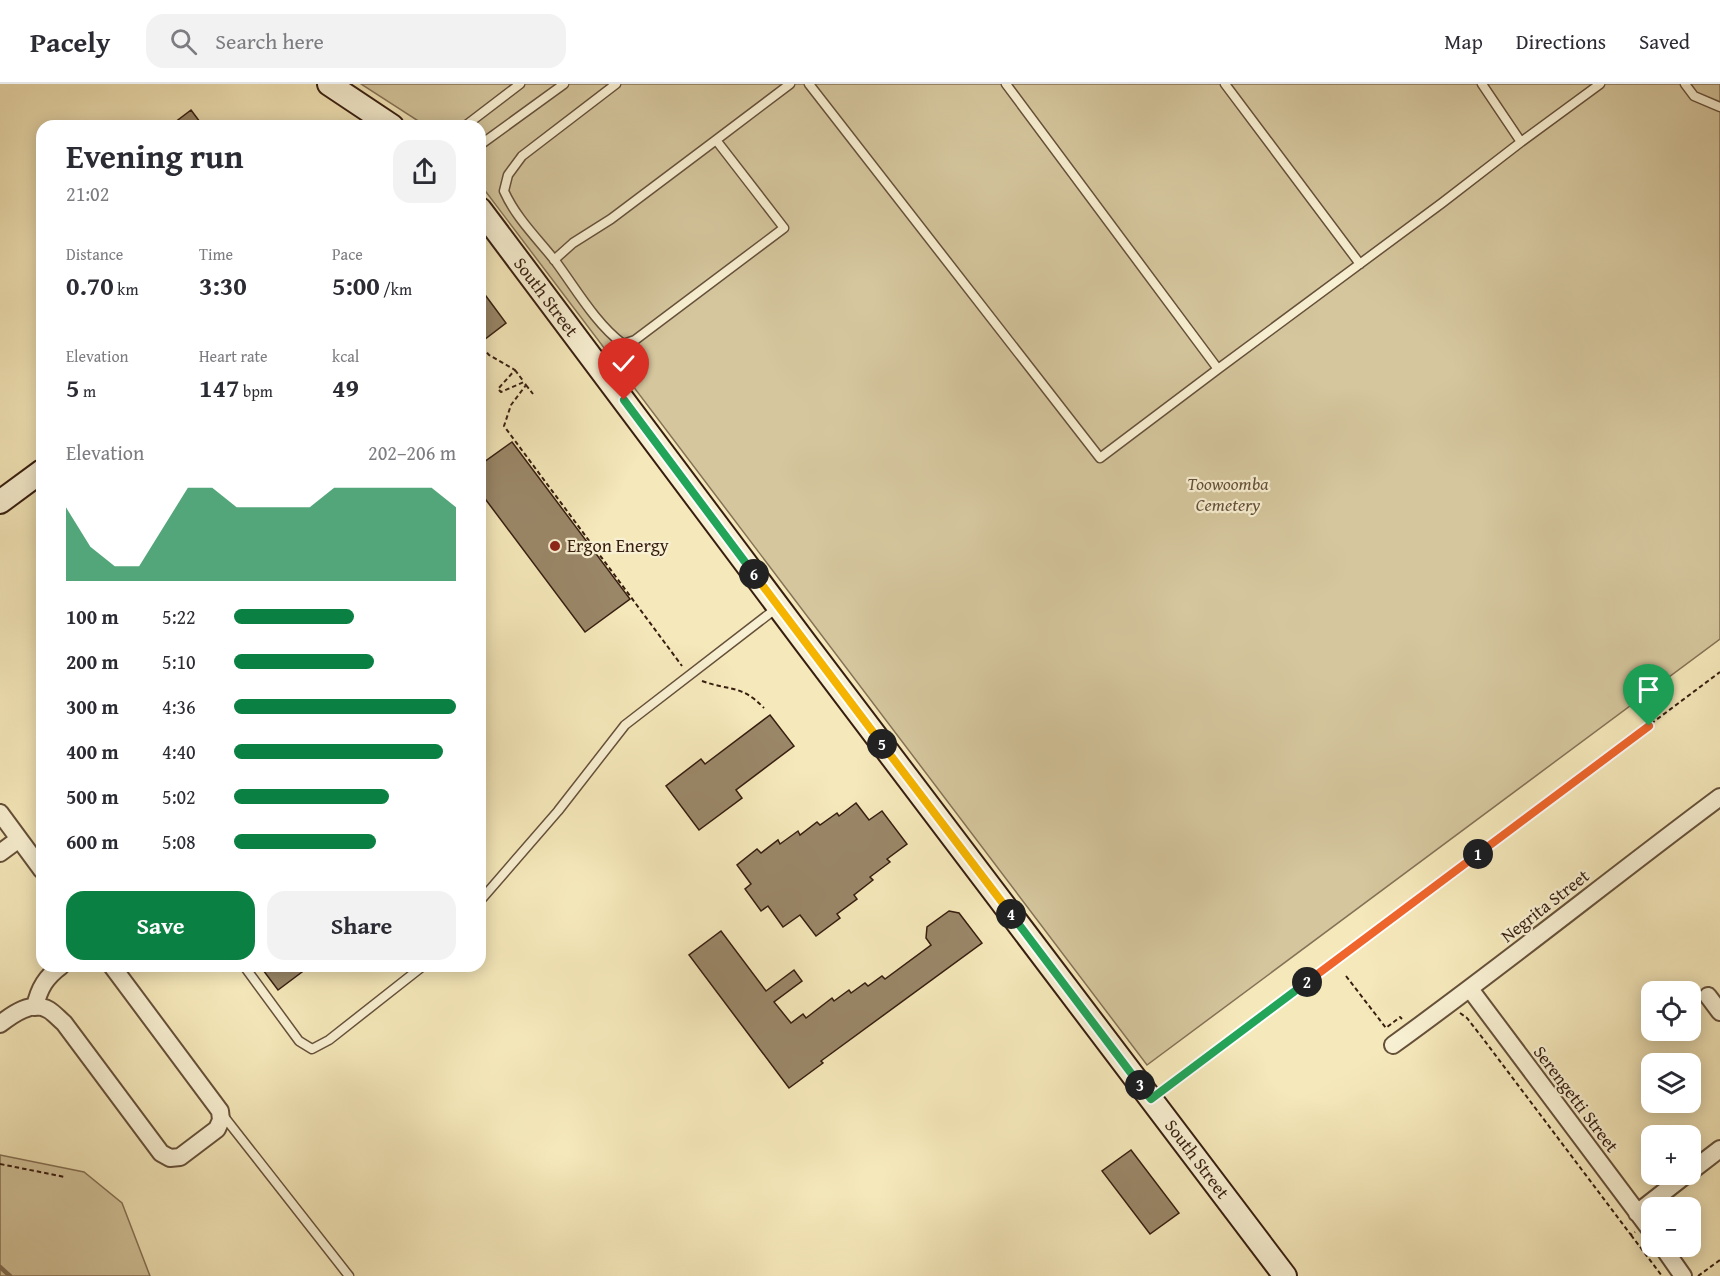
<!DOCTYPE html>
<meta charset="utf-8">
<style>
:root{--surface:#fff;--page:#f2f2f3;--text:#2b2b33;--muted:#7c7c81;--line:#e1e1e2;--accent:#0b8043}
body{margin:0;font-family:"Gentium Book Plus",serif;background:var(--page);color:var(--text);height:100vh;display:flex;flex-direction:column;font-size:22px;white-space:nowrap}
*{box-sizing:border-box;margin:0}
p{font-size:20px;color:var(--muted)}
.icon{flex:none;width:33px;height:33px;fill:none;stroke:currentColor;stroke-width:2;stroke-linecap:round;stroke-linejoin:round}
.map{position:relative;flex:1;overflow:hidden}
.panel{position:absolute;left:36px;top:36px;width:450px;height:852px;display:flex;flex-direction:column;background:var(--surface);border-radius:18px;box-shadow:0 3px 15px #0003}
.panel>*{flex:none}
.tools{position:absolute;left:1641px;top:897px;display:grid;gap:12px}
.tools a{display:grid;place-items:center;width:60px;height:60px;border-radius:12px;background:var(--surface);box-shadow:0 3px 15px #0003;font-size:30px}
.pin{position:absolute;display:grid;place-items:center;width:51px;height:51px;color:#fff;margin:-62px -26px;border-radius:50% 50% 50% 0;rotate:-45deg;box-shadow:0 0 6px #0007}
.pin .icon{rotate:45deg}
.km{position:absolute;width:30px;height:30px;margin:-15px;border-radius:50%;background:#222;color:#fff;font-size:16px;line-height:30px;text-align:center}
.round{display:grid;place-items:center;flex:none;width:63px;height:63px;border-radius:18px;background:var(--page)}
.headline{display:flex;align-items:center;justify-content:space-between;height:102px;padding:0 30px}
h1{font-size:33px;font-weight:700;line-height:45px}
.metrics{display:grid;grid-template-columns:repeat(3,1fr);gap:9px;height:102px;padding:6px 30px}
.metrics div{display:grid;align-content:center}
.metrics b{font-size:26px;font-weight:700}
.metrics small{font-size:16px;font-weight:400}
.metrics p{font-size:16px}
.chart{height:168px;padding:12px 30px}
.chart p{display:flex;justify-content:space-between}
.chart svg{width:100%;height:108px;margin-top:6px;fill:var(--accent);opacity:.7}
.cta{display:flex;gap:12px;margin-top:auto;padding:12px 30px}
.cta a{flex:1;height:69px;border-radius:18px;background:var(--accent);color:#fff;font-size:24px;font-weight:700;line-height:69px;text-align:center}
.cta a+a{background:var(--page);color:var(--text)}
ul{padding:0 30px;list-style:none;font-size:20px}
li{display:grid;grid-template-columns:96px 72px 1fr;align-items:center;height:45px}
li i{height:15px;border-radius:8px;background:var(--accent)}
header{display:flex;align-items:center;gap:36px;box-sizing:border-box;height:84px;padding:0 30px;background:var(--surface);border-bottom:2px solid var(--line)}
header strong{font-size:28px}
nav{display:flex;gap:33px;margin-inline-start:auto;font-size:21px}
.search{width:420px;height:54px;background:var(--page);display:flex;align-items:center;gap:15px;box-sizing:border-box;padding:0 21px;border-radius:18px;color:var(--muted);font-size:22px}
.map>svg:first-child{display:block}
.green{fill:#d5c69d;stroke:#867256;stroke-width:1.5}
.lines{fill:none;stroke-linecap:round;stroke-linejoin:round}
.stream{stroke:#826e53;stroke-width:4.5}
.building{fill:#9a8768;stroke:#371e10;stroke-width:1.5}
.lane-casing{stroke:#66503a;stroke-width:11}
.street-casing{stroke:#66503a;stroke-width:20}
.secondary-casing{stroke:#371e10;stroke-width:26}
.path{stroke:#371e10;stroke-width:2;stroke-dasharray:4.5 3;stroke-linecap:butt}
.lane{stroke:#f8f0d2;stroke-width:8}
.street{stroke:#f8f0d2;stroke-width:16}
.secondary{stroke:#f8f0d2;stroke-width:22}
.split-1-casing{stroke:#fff;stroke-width:12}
.split-2-casing{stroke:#fff;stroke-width:12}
.split-3-casing{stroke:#fff;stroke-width:12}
.split-4-casing{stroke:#fff;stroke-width:12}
.split-5-casing{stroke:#fff;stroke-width:12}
.split-6-casing{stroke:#fff;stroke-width:12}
.split-7-casing{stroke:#fff;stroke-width:12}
.split-1{stroke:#f0652b;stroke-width:8}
.split-2{stroke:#f0652b;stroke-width:8}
.split-3{stroke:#22a559;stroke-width:8}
.split-4{stroke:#22a559;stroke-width:8}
.split-5{stroke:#f5b400;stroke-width:8}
.split-6{stroke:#f5b400;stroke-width:8}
.split-7{stroke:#22a559;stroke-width:8}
.poi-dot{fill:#8f2418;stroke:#f8f0d2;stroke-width:2}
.labels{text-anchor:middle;stroke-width:4.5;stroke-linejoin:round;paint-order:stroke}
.street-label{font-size:18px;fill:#371e10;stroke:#f8f0d2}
.park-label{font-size:18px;font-style:italic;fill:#66503a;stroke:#f8f0d2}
.poi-label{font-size:18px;fill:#371e10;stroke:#f8f0d2;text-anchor:start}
</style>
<header>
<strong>Pacely</strong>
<div class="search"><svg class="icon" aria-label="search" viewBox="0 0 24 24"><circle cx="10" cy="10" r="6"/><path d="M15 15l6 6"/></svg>Search here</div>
<nav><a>Map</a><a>Directions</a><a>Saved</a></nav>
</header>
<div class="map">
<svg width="1720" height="1192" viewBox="0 0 1720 1192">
<rect width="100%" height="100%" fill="#f5e8ba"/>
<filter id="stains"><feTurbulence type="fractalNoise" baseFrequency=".00333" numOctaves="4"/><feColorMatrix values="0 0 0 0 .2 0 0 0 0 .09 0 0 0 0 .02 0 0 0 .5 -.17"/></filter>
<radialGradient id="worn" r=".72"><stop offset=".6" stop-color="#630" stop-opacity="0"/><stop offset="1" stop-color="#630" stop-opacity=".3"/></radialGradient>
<!-- green -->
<path class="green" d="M 361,0 L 1720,0 L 1720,555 L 1147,981 L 480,100 L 480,42 L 426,42 Z
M 0,1071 L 84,1088 L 122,1119 L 150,1192 L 0,1192 Z"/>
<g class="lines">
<!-- stream -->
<path class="stream" d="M 0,1183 L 10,1192"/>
</g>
<!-- building -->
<path class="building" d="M 191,26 L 203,42 L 170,42 Z
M 480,204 L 506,239 L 480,259 Z
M 512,358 L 630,515 L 585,548 L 480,408 L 480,381 Z
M 770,631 L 794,662 L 736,706 L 742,714 L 699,746 L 666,702 L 701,675 L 705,680 Z
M 856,719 L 869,736 L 882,727 L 907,760 L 887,775 L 890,778 L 870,793 L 873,796 L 854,811 L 857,815 L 837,830 L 840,834 L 816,852 L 800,831 L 783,843 L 768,822 L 761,827 L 745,805 L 751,800 L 737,781 L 757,765 L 761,769 L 778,756 L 780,760 L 798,747 L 800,751 L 817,738 L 820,741 L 837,729 L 839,732 Z
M 949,827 L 959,829 L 982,859 L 821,977 L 823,979 L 789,1004 L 689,871 L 721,847 L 766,907 L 794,886 L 802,897 L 774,918 L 791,939 L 803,930 L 806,934 L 832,914 L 834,917 L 849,906 L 851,909 L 865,899 L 868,902 L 882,892 L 885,895 L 931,861 L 926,854 L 927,843 Z
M 260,882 L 310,882 L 278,906 Z
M 1131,1066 L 1179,1129 L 1150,1150 L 1102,1087 Z"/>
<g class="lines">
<defs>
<path id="lane" d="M 809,0 L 1100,374 L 1218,285 L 1442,119 L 1521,58 L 1600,0
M 1006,0 L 1218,285
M 1225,0 L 1360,180
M 1482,0 L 1521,58
M 1685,0 L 1694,12 L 1720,23
M 465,42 L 520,0
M 716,56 L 790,0
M 480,61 L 564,0
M 554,176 L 573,159 L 611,135 L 716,56 L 784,144 L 635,256 L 623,260 C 596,240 576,205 556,178 C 538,155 516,134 504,107 L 508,91 L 522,72 L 616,0
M 480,817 L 558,727 L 625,641 L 778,523
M 244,882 L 299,957 L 312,965 L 329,956 L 423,882
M 222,1030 L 349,1192"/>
<path id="street" d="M 0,729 L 42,786
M 0,769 L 19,755
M 1470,905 L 1652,1148
M 1708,912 L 1720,928
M 35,923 C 39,904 46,893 61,882
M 0,940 C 13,930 32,916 49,926 C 54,929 59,935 64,939 L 161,1069 L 170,1074 L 180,1073 L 217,1045 L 221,1036 L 220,1027 L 112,882
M 1393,961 C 1504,881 1610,795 1720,713
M 1690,1088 L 1720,1065
M 1637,1129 L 1687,1090
M 1662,1162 L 1683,1192"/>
<path id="secondary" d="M 329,0 L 392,42
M 480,125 L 807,561 L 1285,1192
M 0,418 L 42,387"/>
</defs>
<!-- lane casing -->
<use href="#lane" class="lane-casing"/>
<!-- street casing -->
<use href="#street" class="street-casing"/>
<!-- secondary casing -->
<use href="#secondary" class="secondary-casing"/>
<!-- path -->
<path class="path" d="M 482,263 L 489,271 L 515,286 L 498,305 L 501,308 L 524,298 L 526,301 L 511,321 L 504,342 L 682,582
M 515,286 L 524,298
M 526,301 L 533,310
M 702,597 C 729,607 741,600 764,624
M 1346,892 L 1386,944 L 1400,933 L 1402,935
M 1460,929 L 1467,934 L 1481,952 L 1631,1151 L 1635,1148
M 1165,1004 L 1720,588
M 0,1080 L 65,1093
M 1631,1151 L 1662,1192
M 1698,1192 L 1720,1176"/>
<!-- lane -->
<use href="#lane" class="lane"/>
<!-- street -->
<use href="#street" class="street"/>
<!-- secondary -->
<use href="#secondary" class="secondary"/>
</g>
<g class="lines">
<defs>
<path id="split-1" d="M 1478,770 L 1649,642"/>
<path id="split-2" d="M 1307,898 L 1478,770"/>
<path id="split-3" d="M 1140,1001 L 1151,1015 L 1307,898"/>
<path id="split-4" d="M 1011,830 L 1140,1001"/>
<path id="split-5" d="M 882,660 L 1011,830"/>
<path id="split-6" d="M 754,490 L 882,660"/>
<path id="split-7" d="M 624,316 L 754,490"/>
</defs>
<!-- split-1 casing -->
<use href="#split-1" class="split-1-casing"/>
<!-- split-2 casing -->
<use href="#split-2" class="split-2-casing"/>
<!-- split-3 casing -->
<use href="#split-3" class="split-3-casing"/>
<!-- split-4 casing -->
<use href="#split-4" class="split-4-casing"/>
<!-- split-5 casing -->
<use href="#split-5" class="split-5-casing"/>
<!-- split-6 casing -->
<use href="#split-6" class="split-6-casing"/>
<!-- split-7 casing -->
<use href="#split-7" class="split-7-casing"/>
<!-- split-1 -->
<use href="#split-1" class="split-1"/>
<!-- split-2 -->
<use href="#split-2" class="split-2"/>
<!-- split-3 -->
<use href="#split-3" class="split-3"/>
<!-- split-4 -->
<use href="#split-4" class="split-4"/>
<!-- split-5 -->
<use href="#split-5" class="split-5"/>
<!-- split-6 -->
<use href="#split-6" class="split-6"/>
<!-- split-7 -->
<use href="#split-7" class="split-7"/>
</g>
<!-- markers -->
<circle class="poi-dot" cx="555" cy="462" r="6"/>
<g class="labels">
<!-- street labels -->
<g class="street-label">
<text transform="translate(546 213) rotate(53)" y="6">South Street</text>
<text transform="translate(1545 822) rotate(-38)" y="6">Negrita Street</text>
<text transform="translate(1576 1015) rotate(53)" y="6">Serengetti Street</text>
<text transform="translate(1197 1075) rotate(53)" y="6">South Street</text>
</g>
<!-- park labels -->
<g class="park-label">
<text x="1228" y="406">Toowoomba<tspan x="1228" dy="21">Cemetery</tspan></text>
</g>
<!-- poi labels -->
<g class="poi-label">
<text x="567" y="468">Ergon Energy</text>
</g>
</g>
<rect width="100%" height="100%" filter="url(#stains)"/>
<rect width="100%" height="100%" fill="url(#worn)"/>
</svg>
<div class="tools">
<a><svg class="icon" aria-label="locate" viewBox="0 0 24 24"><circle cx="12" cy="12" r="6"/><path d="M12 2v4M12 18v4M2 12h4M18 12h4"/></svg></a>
<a><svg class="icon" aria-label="layers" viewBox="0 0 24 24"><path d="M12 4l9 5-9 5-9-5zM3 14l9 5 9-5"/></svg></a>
<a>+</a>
<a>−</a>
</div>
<div class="pin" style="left:1649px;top:642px;background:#1e9e55"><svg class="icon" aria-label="arrive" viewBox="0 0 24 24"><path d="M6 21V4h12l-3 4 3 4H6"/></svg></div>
<div class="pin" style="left:624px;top:316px;background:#d93025"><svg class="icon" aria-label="check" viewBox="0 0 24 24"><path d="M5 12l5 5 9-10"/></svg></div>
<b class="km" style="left:1478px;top:770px">1</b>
<b class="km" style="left:1307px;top:898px">2</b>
<b class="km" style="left:1140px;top:1001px">3</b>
<b class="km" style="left:1011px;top:830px">4</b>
<b class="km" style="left:882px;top:660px">5</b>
<b class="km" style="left:754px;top:490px">6</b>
<section class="panel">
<div class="headline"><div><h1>Evening run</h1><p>21:02</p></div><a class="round"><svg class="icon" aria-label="share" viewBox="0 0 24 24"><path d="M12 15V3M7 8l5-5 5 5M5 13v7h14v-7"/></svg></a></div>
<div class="metrics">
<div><p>Distance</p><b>0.70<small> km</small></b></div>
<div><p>Time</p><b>3:30</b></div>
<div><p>Pace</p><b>5:00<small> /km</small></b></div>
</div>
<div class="metrics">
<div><p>Elevation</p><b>5<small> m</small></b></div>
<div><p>Heart rate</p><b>147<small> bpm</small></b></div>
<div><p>kcal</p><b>49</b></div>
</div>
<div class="chart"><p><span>Elevation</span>202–206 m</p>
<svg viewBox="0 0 160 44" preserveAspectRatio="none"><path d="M0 44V14L10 30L20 38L30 38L40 22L50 6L60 6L70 14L80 14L90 14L100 14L110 6L120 6L130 6L140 6L150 6L160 14V44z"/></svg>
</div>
<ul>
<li><b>100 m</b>5:22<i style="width:54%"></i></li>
<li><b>200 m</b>5:10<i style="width:63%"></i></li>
<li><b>300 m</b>4:36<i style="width:100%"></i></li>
<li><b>400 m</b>4:40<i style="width:94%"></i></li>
<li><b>500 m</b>5:02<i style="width:70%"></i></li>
<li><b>600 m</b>5:08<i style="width:64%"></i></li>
</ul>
<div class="cta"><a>Save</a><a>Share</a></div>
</section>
</div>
